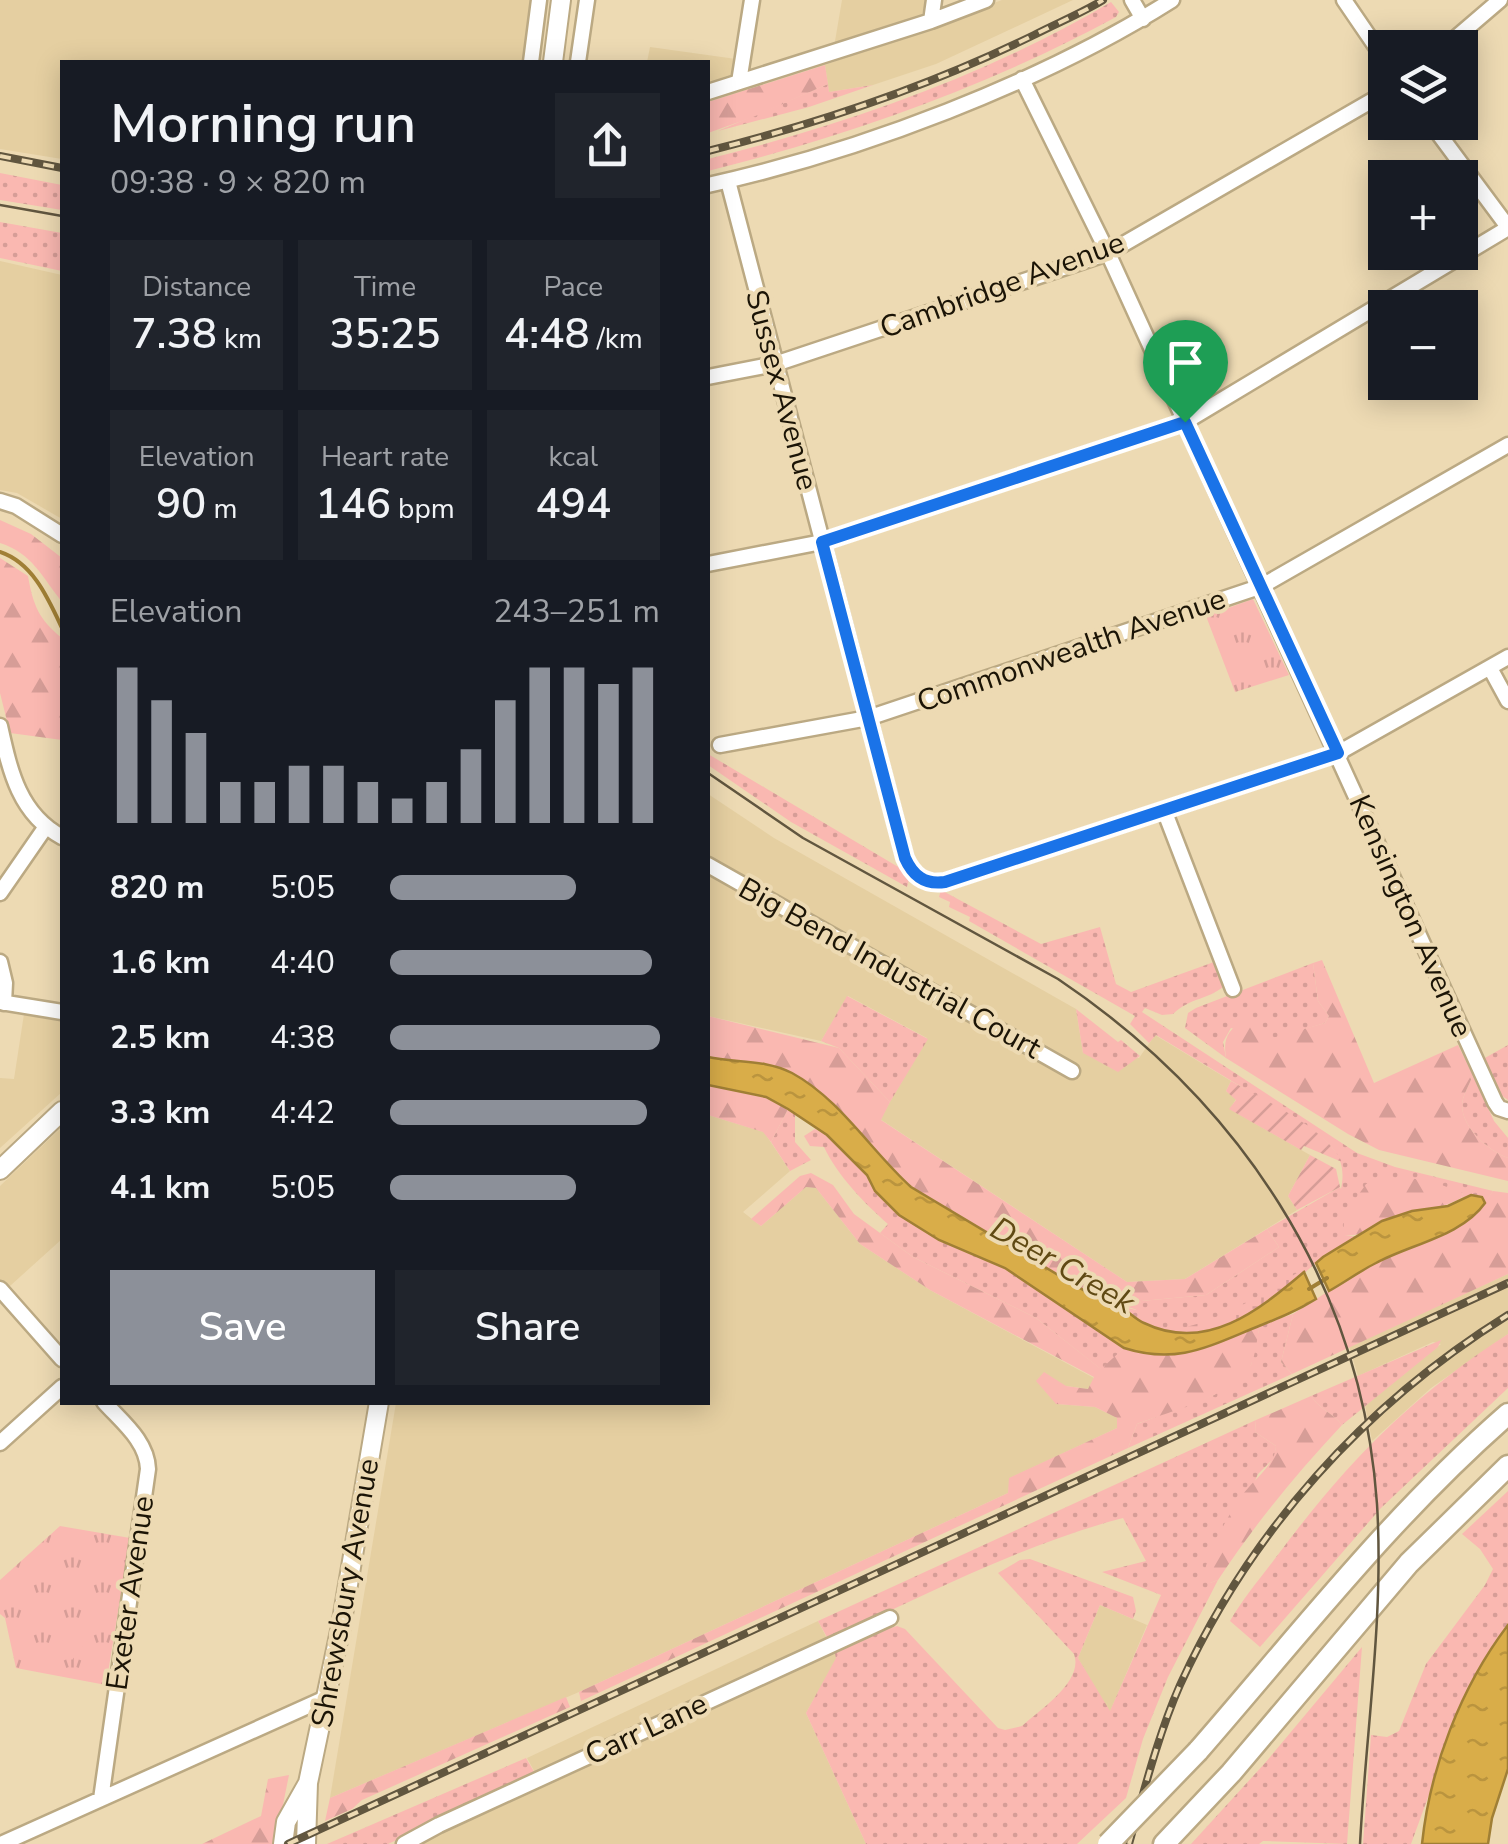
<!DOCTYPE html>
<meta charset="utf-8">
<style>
:root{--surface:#171b24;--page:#20242c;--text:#f1f3f6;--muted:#9ea1a6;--accent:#8c9099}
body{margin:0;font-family:"Nunito Sans",sans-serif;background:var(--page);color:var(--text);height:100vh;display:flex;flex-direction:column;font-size:38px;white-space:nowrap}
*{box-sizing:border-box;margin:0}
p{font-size:32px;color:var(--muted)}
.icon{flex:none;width:55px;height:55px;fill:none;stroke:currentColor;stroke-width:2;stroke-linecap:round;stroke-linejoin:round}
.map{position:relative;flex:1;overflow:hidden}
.drawer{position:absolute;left:60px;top:60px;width:650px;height:1345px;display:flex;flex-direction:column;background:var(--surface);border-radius:0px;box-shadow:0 5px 25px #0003}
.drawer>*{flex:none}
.tools{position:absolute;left:1368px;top:30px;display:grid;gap:20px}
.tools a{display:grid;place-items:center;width:110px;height:110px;border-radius:0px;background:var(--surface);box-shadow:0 5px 25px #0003;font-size:50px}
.pin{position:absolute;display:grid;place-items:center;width:85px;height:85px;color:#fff;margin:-102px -42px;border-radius:50% 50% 50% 0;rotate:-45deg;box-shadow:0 0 10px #0007}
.pin .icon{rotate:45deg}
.round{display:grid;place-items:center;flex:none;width:105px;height:105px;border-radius:0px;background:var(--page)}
.overview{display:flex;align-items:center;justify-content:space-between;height:170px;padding:0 50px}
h1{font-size:55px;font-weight:600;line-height:75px}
.metrics{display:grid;grid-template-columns:repeat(3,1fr);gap:15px;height:170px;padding:10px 50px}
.metrics div{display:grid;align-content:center;border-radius:0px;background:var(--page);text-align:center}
.metrics b{font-size:42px;font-weight:600}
.metrics small{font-size:28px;font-weight:400}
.metrics p{font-size:28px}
.chart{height:280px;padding:20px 50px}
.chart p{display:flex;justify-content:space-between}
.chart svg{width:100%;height:180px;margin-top:10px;stroke:var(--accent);stroke-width:6}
.primary-button{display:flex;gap:20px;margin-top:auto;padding:20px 50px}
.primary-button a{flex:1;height:115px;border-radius:0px;background:var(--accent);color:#fff;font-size:40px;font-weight:600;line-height:115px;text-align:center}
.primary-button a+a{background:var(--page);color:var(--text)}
ul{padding:0 50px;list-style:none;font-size:32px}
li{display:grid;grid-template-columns:160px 120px 1fr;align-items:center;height:75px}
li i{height:25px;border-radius:12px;background:var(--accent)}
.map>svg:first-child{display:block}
.built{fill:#e5cfa1}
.grass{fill:url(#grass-dots)}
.forest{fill:url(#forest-firs)}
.wetland{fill:url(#wetland-marsh)}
.park{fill:url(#park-tufts)}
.garden{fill:url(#garden-furrows)}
.pitch{fill:#fab8b1}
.water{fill:url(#water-ripples);stroke:#a07f35;stroke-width:2.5}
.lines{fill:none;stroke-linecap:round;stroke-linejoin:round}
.stream{stroke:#a07f35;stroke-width:4}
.minor-casing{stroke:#bba983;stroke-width:19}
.major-casing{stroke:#bba983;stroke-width:22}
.highway-casing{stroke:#bba983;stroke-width:25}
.minor{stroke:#fff;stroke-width:14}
.major{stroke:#fff;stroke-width:18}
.highway{stroke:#fff;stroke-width:20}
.tram{stroke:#61563f;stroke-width:2.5}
.rail-casing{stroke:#61563f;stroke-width:8}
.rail{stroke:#eddab3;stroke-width:4;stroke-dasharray:11;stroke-linecap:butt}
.highway-bridge-casing{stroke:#bba983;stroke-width:25;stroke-linecap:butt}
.highway-bridge{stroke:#fff;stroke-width:20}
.route-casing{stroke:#fff;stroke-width:20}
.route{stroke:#1a73e8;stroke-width:12}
.labels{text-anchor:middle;stroke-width:8;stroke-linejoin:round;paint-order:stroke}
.street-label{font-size:30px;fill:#1b1406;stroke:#eddab3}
.water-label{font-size:32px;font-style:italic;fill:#604a14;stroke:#eddab3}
</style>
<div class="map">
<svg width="1508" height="1844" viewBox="0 0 1508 1844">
<defs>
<pattern id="grass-dots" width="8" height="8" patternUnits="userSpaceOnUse" patternTransform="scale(2.5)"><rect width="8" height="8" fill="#fab8b1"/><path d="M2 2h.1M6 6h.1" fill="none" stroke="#d69d97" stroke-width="1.8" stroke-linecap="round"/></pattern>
<pattern id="forest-firs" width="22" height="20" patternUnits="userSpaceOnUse" patternTransform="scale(2.5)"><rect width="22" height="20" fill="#fab8b1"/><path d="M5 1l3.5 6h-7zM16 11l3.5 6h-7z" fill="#d69d97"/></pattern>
<pattern id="wetland-marsh" width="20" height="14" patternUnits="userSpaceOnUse" patternTransform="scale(2.5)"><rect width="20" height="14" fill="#fab8b1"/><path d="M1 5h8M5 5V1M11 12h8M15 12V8" fill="none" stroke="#d69d97"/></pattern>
<pattern id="park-tufts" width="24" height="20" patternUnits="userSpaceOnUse" patternTransform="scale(2.5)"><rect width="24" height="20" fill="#fab8b1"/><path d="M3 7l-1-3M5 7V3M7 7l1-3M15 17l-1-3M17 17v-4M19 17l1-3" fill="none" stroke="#d69d97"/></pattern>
<pattern id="garden-furrows" width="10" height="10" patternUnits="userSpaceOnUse" patternTransform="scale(2.5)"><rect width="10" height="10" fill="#fab8b1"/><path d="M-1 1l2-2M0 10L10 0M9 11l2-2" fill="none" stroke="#d69d97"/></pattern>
<pattern id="water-ripples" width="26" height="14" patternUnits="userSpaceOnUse" patternTransform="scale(2.5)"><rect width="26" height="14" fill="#d9ad49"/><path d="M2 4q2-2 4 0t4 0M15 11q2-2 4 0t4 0" fill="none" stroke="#ba943e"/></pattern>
</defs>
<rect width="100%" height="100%" fill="#eddab3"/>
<!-- built -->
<path class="built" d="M 0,0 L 535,0 L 526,62 L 62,62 L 62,159 L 0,149 Z
M 842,0 L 926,0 L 921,18 L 834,47 Z
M 1002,0 L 1073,0 L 936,64 L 873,85 L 829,92 L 825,65 Z
M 650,47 L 736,59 L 734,76 L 708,87 L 708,62 L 647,62 Z
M 0,261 L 62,275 L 62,519 L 17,493 L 0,490 Z
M 708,794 L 774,838 L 1076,1009 L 1083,1053 L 1139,1058 L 1155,1035 L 1231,1081 L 1226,1091 L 1236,1099 L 1230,1109 L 1310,1155 L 1288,1196 L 1297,1210 L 1185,1279 L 1127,1282 L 880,1119 L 927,1038 L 848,996 L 821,1041 L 708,1016 Z
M 24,1014 L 62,1019 L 62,1092 L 0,1148 L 0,1078 L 14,1079 Z
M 708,1115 L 764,1132 L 790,1171 L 743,1212 L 761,1226 L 806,1187 L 816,1188 L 860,1244 L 930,1290 L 1094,1378 L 1089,1389 L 1066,1386 L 1056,1404 L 1095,1407 L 1117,1418 L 1117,1428 L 1010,1478 L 1008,1493 L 579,1692 L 330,1798 L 396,1403 L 708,1402 Z
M 62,1127 L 62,1239 L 0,1295 L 0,1186 Z
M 1508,1274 L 1508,1334 L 1431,1388 L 1372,1441 L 1365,1405 L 1441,1344 L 1433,1342 L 1358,1376 L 1349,1346 Z
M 1100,1605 L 1147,1625 L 1109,1714 L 1078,1658 Z
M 818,1621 L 837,1658 L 806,1713 L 866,1844 L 415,1844 L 542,1785 L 527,1758 Z"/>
<!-- grass -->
<path class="grass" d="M 1111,2 L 1119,12 L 1116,17 C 989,86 848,136 708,171 L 708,159 C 847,124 986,76 1111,2 Z
M 828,84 L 829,92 L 873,85 L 809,107 L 718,131 Z
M 0,173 L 62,185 L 62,210 L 0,200 Z
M 0,222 L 62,233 L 62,271 L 0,258 Z
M 708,754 L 905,871 L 909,880 L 907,887 L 791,822 L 708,765 Z
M 941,890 L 1041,944 L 1100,927 L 1116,984 L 1131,992 L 1214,962 L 1224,986 C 1208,1000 1191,997 1173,1014 L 1162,1015 L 1145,1008 L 1142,1012 L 1357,1153 L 1395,1167 L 1493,1191 L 1485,1203 L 1471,1195 L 1461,1198 L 1463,1193 L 1345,1235 L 1357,1237 C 1314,1263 1217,1334 1168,1331 C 1149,1329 1133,1316 1119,1306 L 1136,1310 L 1141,1301 L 1206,1295 L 1279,1247 L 1267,1229 L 1340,1187 L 1341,1189 C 1347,1160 1335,1148 1314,1131 L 1156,1035 L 1149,1043 L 1130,1024 L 1135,1016 L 969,921 L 970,917 L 949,907 L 950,902 L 939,897 Z
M 1313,963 L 1318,1001 L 1329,1016 L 1325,1023 L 1269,1040 L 1231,1028 L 1223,1042 L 1226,1058 L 1185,1028 L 1188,1013 L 1196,1008 Z
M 847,996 L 928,1039 L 890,1102 L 839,1048 L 821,1041 Z
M 1076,1009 L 1118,1042 L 1121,1040 L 1140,1056 L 1118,1072 L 1083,1053 Z
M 1508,1045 L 1508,1100 L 1498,1093 L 1483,1059 Z
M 1473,1075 L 1494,1121 L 1508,1138 L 1508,1158 C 1489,1151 1462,1128 1462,1105 C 1462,1097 1470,1083 1473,1075 Z
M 788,1109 L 795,1114 L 795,1142 L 811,1160 L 790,1171 L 771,1142 Z
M 815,1129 L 827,1135 L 867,1175 L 875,1191 L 939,1240 L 1005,1268 L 1124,1348 L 1102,1370 L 1036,1318 L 913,1257 L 880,1233 L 888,1224 C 865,1204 837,1175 824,1147 L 810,1146 L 804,1136 Z
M 1293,1314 L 1281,1362 L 1292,1374 L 1128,1448 L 1137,1424 L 1214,1395 L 1251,1365 L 1260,1325 Z
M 1508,1334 L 1508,1388 L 1381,1508 L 1260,1647 L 1230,1621 C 1244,1597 1263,1575 1280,1552 C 1348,1461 1412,1396 1508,1334 Z
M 1441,1340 L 1438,1347 L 1342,1425 C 1333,1413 1319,1409 1311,1396 Z
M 1256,1420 L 1255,1432 L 1276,1446 L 1275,1457 L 1258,1474 L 1210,1583 L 1218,1580 L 1168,1677 L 1143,1739 L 1126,1798 L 1077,1844 L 866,1844 L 806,1713 L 836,1658 L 833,1647 L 897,1626 L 905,1629 L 998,1728 L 1005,1730 L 1022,1726 C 1041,1709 1084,1681 1074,1654 L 998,1573 L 1020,1560 L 1030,1559 L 1133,1597 L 1136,1611 L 1133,1619 L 1100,1605 L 1078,1658 L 1110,1711 L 1161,1595 L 1102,1572 L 1146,1561 L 1123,1518 C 1020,1545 925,1596 828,1639 L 818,1621 Z
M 1508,1491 L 1508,1625 L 1476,1675 L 1458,1715 L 1411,1844 L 1363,1844 L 1371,1735 L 1387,1737 L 1399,1731 L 1426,1664 L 1485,1585 L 1493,1569 L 1480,1549 L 1462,1534 Z
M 1362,1647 L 1347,1844 L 1263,1841 L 1259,1844 L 1191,1844 L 1265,1763 Z
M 526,1758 L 536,1775 L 388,1844 L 327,1844 Z"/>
<!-- forest -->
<path class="forest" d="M 825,65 L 828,84 L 753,117 L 708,133 L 708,102 Z
M 0,520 L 31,534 L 62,558 L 62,602 C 42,577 32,553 0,543 Z
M 0,558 L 28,576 C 33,605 39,620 62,638 L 62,740 L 10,733 L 0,693 Z
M 1322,960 L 1374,1083 L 1458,1045 L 1473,1075 C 1470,1083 1462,1097 1462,1105 C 1462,1128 1489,1151 1508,1158 L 1508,1181 L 1379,1150 L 1348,1134 L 1226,1058 C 1223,1039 1227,1030 1245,1020 L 1269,1039 L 1325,1023 L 1329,1016 L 1318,1001 L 1313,963 Z
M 708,1016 L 839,1048 L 890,1102 L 881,1120 L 1127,1282 L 1185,1279 L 1267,1229 L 1279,1247 L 1206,1295 L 1141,1301 L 1137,1310 L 1090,1294 L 911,1187 C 875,1154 835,1094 792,1073 C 770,1063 732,1063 708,1057 Z
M 708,1085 L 766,1097 L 788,1109 L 771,1142 L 763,1132 L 708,1115 Z
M 811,1173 L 833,1185 L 854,1214 L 913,1257 L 1036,1318 L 1101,1369 L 1124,1348 C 1168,1362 1219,1344 1260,1325 C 1257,1338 1256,1353 1251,1365 C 1237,1395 1167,1412 1137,1424 L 1128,1448 L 581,1701 L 579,1692 L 1008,1493 L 1009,1478 L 1117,1428 L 1117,1418 L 1095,1407 L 1056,1404 L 1036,1381 L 1044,1372 L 1066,1386 L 1088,1389 L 1094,1377 L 930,1290 L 860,1244 L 816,1188 L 806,1187 L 761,1226 L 751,1219 L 800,1176 Z
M 1400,1177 L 1431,1181 L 1463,1193 L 1461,1198 C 1437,1212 1408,1210 1382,1221 C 1368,1228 1362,1237 1345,1235 C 1339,1217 1356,1199 1366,1184 Z
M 1493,1191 L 1508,1193 L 1508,1274 L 1292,1374 L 1281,1362 L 1293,1314 C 1320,1297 1346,1279 1374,1264 C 1420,1238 1461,1239 1493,1191 Z
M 1311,1396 C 1319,1409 1333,1413 1342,1425 C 1296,1474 1255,1524 1218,1580 L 1210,1583 L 1203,1577 C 1209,1551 1225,1520 1241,1497 C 1252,1480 1275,1466 1276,1446 L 1255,1432 L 1256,1420 Z
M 566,1697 L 570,1707 L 362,1800 L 352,1809 L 325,1821 L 330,1798 Z
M 289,1775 L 275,1844 L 202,1844 L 261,1816 L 268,1779 Z"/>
<!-- wetland -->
<path class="wetland" d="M 1323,1257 C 1282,1291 1226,1349 1168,1331 C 1227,1321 1273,1287 1323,1257 Z"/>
<!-- park -->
<path class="park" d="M 1253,599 L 1289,675 L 1235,692 L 1206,616 Z
M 60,1526 L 130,1538 L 106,1685 L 16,1668 L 5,1618 L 0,1614 L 0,1580 Z"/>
<!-- garden -->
<path class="garden" d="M 1231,1081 C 1265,1101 1325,1127 1342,1162 L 1304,1146 L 1301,1150 L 1229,1109 L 1236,1100 L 1226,1091 Z
M 1310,1155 L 1336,1169 L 1340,1187 L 1297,1210 L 1288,1196 Z"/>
<!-- pitch -->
<path class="pitch" d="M 80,1620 L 94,1632 L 72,1660 L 57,1647 Z"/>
<!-- water -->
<path class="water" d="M 708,1057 C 735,1063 765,1059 792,1073 C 840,1099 871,1151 911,1187 L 1090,1294 C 1099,1297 1109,1301 1118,1305 C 1127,1310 1135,1319 1144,1323 C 1206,1353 1258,1311 1304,1272 L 1316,1299 C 1297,1311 1279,1318 1259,1326 C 1209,1346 1178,1365 1124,1348 L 1005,1268 L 939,1240 L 899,1215 L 875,1191 L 867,1175 L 827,1135 L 788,1109 L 766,1097 L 708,1085 Z
M 1471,1195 L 1482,1197 L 1485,1203 C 1462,1236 1411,1244 1376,1263 C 1360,1271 1345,1282 1329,1291 L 1316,1263 L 1323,1257 L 1382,1221 L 1412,1211 L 1448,1206 Z
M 1508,1625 L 1508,1769 L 1492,1818 L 1488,1844 L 1422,1844 C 1430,1767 1461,1687 1508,1625 Z"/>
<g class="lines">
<!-- stream -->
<path class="stream" d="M 0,552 C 33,563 48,598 62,628
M 1309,1289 L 1327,1278"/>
<defs>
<path id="minor" d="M 1132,0 L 1143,19
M 1344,0 L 1385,60
M 931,21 L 934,0
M 1444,48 L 1500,0
M 531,62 L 539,0
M 578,62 L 587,0
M 1022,79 L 1108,253 L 1495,1102 L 1499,1108 L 1508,1111
M 739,82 L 752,0
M 708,92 L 931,21 L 986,0
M 1430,122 L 1508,227
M 728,181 L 905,858 C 913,876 925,885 945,882 L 1338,753 L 1508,657
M 708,185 C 859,152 1041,83 1172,0
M 708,377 L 775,364 L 1108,253 L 1385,93
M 0,501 L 16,506 L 62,535
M 708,564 L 822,542 L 1185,422 L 1508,228
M 1490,668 L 1508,701
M 0,726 C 10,771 19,814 62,837
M 720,745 L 868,718 L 1262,586 L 1508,445
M 1164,810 L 1233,989
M 708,865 L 1072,1071
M 0,893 L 45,828
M 0,962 L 5,983 L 4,1003
M 0,1002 L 62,1012
M 0,1289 L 62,1359
M 0,1443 L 62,1387
M 101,1799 L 148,1469 C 147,1441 122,1422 104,1402
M 1,1844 L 328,1697
M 404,1844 L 439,1825 L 890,1618"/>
<path id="major" d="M 553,62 L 561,0
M 0,1170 L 62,1111
M 283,1844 L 286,1822 L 308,1783
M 306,1844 L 308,1783 L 341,1626 L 379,1402"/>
<path id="highway" d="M 1198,1751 C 1299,1635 1392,1515 1508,1414
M 1164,1844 L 1231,1773 L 1409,1563 L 1508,1466"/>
</defs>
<!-- minor casing -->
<use href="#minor" class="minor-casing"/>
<!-- major casing -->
<use href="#major" class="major-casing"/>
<!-- highway casing -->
<use href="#highway" class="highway-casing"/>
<!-- minor -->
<use href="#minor" class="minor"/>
<!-- major -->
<use href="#major" class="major"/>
<!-- highway -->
<use href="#highway" class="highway"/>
<!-- tram -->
<path class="tram" d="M 0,205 L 62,216
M 708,773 L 803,838 L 1058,979 C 1238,1100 1362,1283 1377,1504 C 1384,1617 1366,1731 1360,1844"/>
<defs>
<path id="rail" d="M 708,151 C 820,123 930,86 1034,35 C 1057,23 1082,13 1103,0
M 0,156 L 62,168
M 288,1844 L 1508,1283
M 1129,1844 C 1144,1791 1158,1735 1180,1685 C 1250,1531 1365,1404 1508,1315"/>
</defs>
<!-- rail casing -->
<use href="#rail" class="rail-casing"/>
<!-- rail -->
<use href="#rail" class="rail"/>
<defs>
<path id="highway-bridge" d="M 1108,1844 L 1198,1751"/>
</defs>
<!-- highway-bridge casing -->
<use href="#highway-bridge" class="highway-bridge-casing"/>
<!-- highway-bridge -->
<use href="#highway-bridge" class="highway-bridge"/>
</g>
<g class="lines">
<defs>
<path id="route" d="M 1185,422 L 1338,753 L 945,882 C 925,885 913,876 905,858 L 822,542 Z"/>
</defs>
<!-- route casing -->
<use href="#route" class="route-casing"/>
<!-- route -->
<use href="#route" class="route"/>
</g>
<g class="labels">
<!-- street labels -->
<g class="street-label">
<text transform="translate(1002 285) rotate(-20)" y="10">Cambridge Avenue</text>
<text transform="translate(782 390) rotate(75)" y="10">Sussex Avenue</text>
<text transform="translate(1071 650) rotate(-19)" y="10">Commonwealth Avenue</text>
<text transform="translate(1411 916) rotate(66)" y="10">Kensington Avenue</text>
<text transform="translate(890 968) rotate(29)" y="10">Big Bend Industrial Court</text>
<text transform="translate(130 1593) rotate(-82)" y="10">Exeter Avenue</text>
<text transform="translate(345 1593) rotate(-80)" y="10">Shrewsbury Avenue</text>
<text transform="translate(646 1729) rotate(-25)" y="10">Carr Lane</text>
</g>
<!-- water labels -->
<g class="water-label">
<text transform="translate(1063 1265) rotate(30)" y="11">Deer Creek</text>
</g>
</g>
</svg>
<div class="tools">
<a><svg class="icon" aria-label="layers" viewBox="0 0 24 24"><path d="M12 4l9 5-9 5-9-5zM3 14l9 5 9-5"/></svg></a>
<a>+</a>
<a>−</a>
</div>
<div class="pin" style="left:1185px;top:422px;background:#1e9e55"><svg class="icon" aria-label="arrive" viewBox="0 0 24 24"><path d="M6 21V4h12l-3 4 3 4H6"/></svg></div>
<section class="drawer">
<div class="overview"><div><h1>Morning run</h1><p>09:38 · 9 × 820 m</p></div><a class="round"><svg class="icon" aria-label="share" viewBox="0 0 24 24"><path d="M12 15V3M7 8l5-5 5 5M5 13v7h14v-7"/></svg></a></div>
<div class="metrics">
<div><p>Distance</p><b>7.38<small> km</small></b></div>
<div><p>Time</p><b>35:25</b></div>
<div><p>Pace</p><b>4:48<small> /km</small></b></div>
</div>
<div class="metrics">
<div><p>Elevation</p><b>90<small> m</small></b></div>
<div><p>Heart rate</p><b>146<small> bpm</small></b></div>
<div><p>kcal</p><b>494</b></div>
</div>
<div class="chart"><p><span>Elevation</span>243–251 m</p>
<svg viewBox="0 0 160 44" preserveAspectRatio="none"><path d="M5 44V6M15 44V14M25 44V22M35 44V34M45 44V34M55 44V30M65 44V30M75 44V34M85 44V38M95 44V34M105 44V26M115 44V14M125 44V6M135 44V6M145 44V10M155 44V6"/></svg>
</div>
<ul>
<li><b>820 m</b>5:05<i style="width:69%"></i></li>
<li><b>1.6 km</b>4:40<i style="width:97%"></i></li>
<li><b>2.5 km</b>4:38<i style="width:100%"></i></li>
<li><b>3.3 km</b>4:42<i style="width:95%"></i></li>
<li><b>4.1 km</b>5:05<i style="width:69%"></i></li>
</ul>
<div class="primary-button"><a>Save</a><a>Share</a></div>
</section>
</div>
